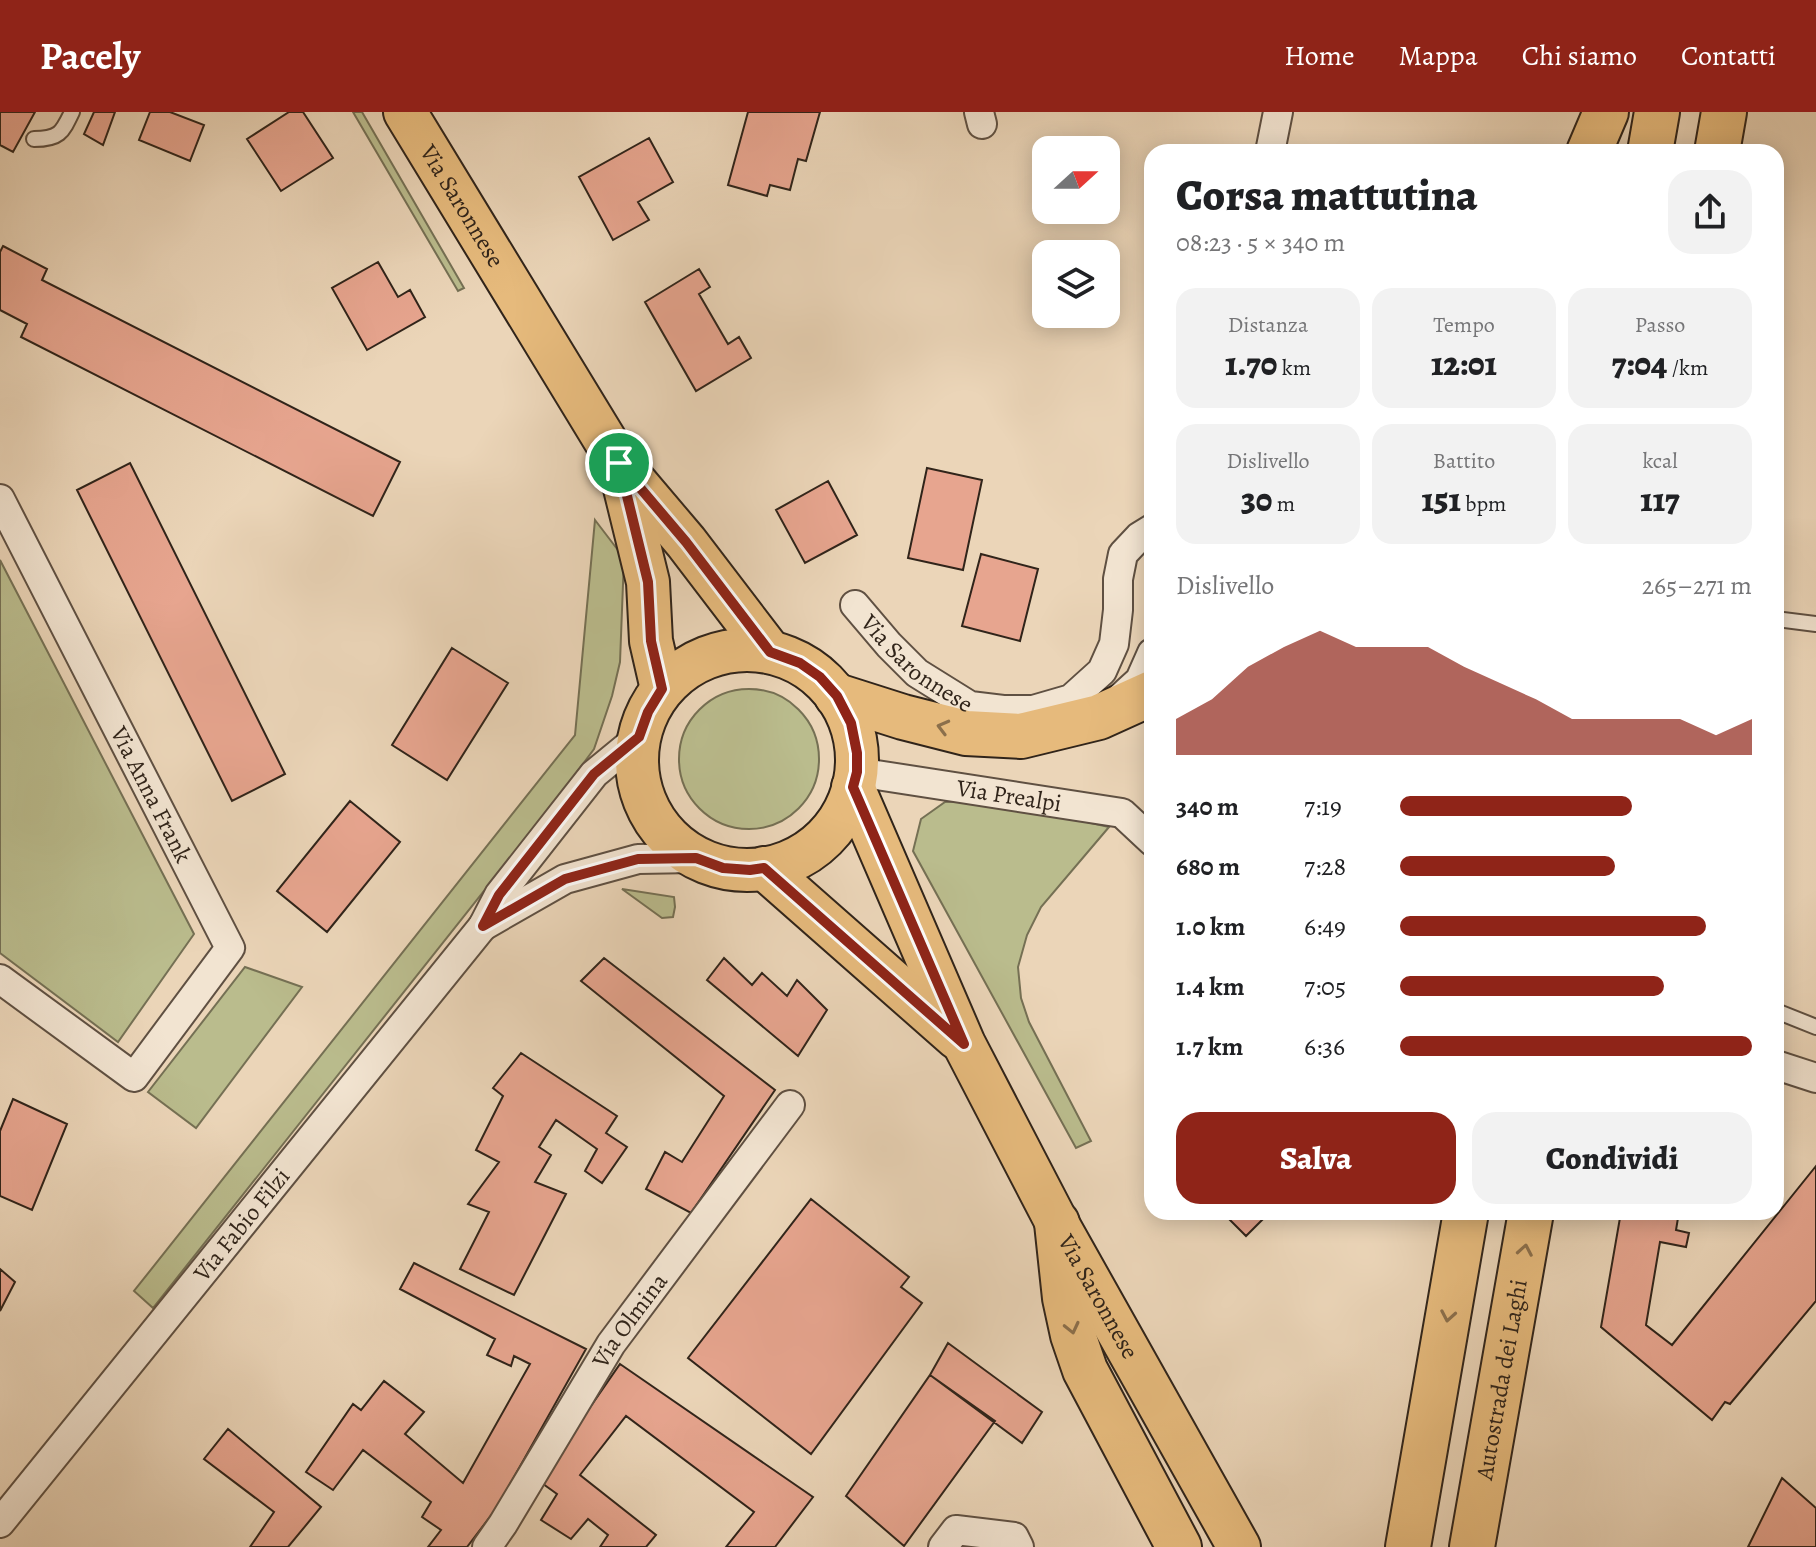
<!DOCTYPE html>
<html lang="it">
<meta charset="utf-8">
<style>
:root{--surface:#fff;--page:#f2f2f2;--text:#202124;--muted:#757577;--accent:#8f2418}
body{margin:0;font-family:Alegreya,serif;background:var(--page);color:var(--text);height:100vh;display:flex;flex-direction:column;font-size:30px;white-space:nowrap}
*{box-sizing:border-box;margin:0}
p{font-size:26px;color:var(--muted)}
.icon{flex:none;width:44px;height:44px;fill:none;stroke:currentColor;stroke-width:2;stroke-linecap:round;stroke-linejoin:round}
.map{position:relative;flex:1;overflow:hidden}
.drawer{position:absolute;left:1144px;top:32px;width:640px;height:1076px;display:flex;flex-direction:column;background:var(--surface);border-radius:24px;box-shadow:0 4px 20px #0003}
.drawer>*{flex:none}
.needle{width:52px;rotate:69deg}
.fabs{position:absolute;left:1032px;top:24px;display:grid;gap:16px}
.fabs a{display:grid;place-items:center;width:88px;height:88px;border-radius:16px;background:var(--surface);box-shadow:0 4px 20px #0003;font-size:40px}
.pin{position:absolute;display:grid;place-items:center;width:68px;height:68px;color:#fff;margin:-34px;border:4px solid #fff;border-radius:50%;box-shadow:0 2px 8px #0007}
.round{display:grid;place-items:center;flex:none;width:84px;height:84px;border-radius:24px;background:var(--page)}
.overview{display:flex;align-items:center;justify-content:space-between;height:136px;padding:0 32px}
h1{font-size:44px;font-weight:800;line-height:60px}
.stats{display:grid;grid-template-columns:repeat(3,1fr);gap:12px;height:136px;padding:8px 32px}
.stats div{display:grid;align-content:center;border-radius:20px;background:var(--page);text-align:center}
.stats b{font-size:34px;font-weight:800}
.stats small{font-size:22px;font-weight:400}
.stats p{font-size:22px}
.chart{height:224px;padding:16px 32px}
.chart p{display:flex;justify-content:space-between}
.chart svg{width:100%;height:144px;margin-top:8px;fill:var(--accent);opacity:.7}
.action{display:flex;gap:16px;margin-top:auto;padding:16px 32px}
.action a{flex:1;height:92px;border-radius:24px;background:var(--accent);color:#fff;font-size:32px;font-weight:800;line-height:92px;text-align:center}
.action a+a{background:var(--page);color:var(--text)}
ul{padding:0 32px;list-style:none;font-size:26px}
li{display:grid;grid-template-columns:128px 96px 1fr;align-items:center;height:60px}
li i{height:20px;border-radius:10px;background:var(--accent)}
header{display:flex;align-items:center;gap:48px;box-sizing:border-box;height:112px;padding:0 40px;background:var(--accent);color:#fff}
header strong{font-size:38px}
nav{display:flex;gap:44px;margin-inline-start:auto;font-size:28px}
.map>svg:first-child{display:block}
.green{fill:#babc8d;stroke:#757054;stroke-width:2}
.building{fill:#e7a58f;stroke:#30241a;stroke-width:2}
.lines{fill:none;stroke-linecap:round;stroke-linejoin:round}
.service-casing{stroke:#5f5042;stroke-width:18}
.minor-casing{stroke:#5f5042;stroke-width:32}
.primary-casing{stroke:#30241a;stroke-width:46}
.motorway-casing{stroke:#30241a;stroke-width:48}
.service{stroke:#f2e4d1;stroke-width:14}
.minor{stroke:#f2e4d1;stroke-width:28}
.primary{stroke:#e6ba7c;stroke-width:42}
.motorway{stroke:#e6ba7c;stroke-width:44}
.oneway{stroke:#8b6f4b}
.route-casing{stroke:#fff;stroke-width:16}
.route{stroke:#8f2418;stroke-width:10}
.labels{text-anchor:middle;stroke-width:6;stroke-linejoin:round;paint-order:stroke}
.street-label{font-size:24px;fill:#30241a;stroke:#f2e4d1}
</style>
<header>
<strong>Pacely</strong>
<nav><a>Home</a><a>Mappa</a><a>Chi siamo</a><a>Contatti</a></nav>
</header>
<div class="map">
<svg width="1816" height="1435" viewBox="0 0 1816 1435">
<rect width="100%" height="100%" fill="#ebd5b8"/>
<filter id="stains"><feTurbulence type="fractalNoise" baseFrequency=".0025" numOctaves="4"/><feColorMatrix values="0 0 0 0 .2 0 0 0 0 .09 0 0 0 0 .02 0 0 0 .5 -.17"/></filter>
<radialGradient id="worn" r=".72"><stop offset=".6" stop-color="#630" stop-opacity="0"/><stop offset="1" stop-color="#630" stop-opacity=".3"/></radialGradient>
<!-- green -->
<path class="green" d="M 353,0 L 362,0 L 464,176 L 458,179 Z
M 595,408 L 624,446 L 620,550 L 612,584 L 594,637 L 557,687 L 153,1196 L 134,1179 L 575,623 Z
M 0,448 L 194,822 L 118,930 L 0,841 Z
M679 647a70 70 0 1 1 140 0a70 70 0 1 1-140 0Z
M 988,688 L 1109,715 L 1041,795 L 1027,823 L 1018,855 L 1021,886 L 1029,910 L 1091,1029 L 1076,1036 L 913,739 L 921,707 L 945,690 Z
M 622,777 L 674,785 L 675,795 L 673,805 L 662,806 Z
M 245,855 L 302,875 L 196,1016 L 148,980 Z"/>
<!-- building -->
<path class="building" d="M 0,0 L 35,0 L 13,40 L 0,33 Z
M 94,0 L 115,0 L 103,33 L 84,22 Z
M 150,0 L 170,0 L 204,13 L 190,49 L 139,28 Z
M 289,0 L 303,0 L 333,46 L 281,79 L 247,27 Z
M 748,0 L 820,0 L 806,49 L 798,47 L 790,78 L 770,73 L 767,84 L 728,73 Z
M 649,26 L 673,70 L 638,90 L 649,108 L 613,128 L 579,65 Z
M 3,134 L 47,157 L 42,168 L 400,350 L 373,404 L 21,225 L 27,212 L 0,198 L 0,140 Z
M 378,150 L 398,185 L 410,178 L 425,205 L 367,238 L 332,176 Z
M 699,157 L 710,175 L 699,182 L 728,232 L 739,225 L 751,246 L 696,279 L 645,190 Z
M 130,351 L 285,662 L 232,689 L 77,378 Z
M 927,356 L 982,368 L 963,458 L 908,446 Z
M 828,369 L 857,423 L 805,451 L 776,398 Z
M 981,442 L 1038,457 L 1020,529 L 962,514 Z
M 452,536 L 508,571 L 447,668 L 392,633 Z
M 350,689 L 400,730 L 327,820 L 277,779 Z
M 604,846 L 775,978 L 691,1101 L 646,1077 L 665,1040 L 682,1050 L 724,984 L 581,869 Z
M 724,846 L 752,873 L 762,861 L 787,884 L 797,868 L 827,898 L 798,944 L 707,868 Z
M 521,941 L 617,1004 L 606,1021 L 627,1035 L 602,1071 L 585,1059 L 597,1037 L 556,1008 L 539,1035 L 551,1043 L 535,1070 L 566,1082 L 514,1183 L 460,1157 L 489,1100 L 468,1092 L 499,1050 L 476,1038 L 503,984 L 493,976 Z
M 13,987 L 67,1012 L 32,1098 L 0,1084 L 0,1019 Z
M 1816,1054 L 1816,1189 L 1730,1292 L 1725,1290 L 1712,1308 L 1601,1215 L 1621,1100 L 1679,1100 L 1676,1118 L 1689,1121 L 1686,1135 L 1660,1130 L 1646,1213 L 1672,1233 Z
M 811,1087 L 909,1165 L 901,1175 L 922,1191 L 811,1342 L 688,1246 Z
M 1222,1100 L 1270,1100 L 1246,1124 Z
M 414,1151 L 586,1237 L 496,1397 L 467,1435 L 428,1435 L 441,1418 L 422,1405 L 431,1390 L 363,1338 L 333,1378 L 306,1360 L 353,1292 L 361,1298 L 384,1269 L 424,1300 L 405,1322 L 463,1371 L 530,1252 L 514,1244 L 511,1254 L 487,1243 L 495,1227 L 400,1177 Z
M 0,1157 L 15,1170 L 0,1199 Z
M 948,1231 L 1042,1300 L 1022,1331 L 930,1263 Z
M 620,1252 L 813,1385 L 775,1435 L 726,1435 L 754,1400 L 626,1304 L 580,1363 L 656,1423 L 646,1435 L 600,1435 L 608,1423 L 588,1407 L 571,1427 L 541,1408 L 557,1382 L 539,1369 Z
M 930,1263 L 995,1309 L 904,1434 L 846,1384 Z
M 228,1317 L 321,1395 L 288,1435 L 250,1435 L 274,1400 L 204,1347 Z
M 1782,1366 L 1816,1396 L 1816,1435 L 1748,1435 Z"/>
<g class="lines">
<defs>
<path id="service" d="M 34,27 C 59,27 62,21 72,0
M 1776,507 L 1816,512
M 1776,899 L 1816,915"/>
<g id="minor">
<path d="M 979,0 L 982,12"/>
<path d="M 1270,40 L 1278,0"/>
<path id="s1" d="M 0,387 L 230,836 L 134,965 L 0,867"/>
<path id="s2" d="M 855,493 L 889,533 L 917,561 L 970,594 L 1003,598 L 1033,598 L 1071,587 L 1102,559 L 1114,532 L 1118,498 L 1118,467 L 1123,442 L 1139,425 L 1152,417"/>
<path d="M 1118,588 L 1140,568 L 1152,541"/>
<path id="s3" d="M 857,660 L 1122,701 L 1152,729"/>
<path d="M 483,814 L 565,767 L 638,747 L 696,746"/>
<path d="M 1776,953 L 1816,966"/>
<path id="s4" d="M 0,1411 L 483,814 L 499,783 L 594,662 L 639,625"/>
<path id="s5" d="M 487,1435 L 503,1412 L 611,1232 L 790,993"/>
<path d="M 943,1435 L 956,1418 L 1014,1425 L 1019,1435"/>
</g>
<g id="primary">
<path id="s6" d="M 405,0 L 619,351 L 686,430 L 770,540"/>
<path d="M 621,360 L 648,470 L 651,529 L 662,577"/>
<circle cx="747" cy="648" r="110"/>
<path id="s7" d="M 853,675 L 964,932 L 1057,1111 L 1239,1435"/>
<path d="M 764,756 L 957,926"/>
</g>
<g id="motorway">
<path d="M 1589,40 L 1606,0"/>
<path d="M 1650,40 L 1657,0"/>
<path d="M 1717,40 L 1724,0"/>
<path d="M 837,584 L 903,605 L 966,621 L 1021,624 L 1099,605 L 1152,581"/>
<path d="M 1057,1111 L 1065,1186 L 1073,1223 L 1085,1258 L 1179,1435"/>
<path d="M 1408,1435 L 1466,1100"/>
<path id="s8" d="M 1472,1435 L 1531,1100"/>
</g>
</defs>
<!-- service casing -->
<use href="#service" class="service-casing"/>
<!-- minor casing -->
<use href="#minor" class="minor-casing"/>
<!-- primary casing -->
<use href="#primary" class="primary-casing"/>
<!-- motorway casing -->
<use href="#motorway" class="motorway-casing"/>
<!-- service -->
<use href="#service" class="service"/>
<!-- minor -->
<use href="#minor" class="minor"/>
<!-- primary -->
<use href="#primary" class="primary"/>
<!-- motorway -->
<use href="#motorway" class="motorway"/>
</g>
<!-- one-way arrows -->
<defs><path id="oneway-chevron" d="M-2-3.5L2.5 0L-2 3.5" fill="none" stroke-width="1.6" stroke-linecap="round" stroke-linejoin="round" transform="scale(2)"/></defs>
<g class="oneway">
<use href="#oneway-chevron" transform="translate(943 615) rotate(-165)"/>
<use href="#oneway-chevron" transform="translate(1525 1138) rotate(-80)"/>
<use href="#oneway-chevron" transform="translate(1448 1204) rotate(100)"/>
<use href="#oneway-chevron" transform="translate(1072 1216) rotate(77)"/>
</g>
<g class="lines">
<defs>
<path id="route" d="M 619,351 L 686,430 L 770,540 L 800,551 L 820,565 L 837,584 L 851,611 L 857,641 L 857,660 L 853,675 L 964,932 L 764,756 L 750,758 L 723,756 L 696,746 L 638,747 L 565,767 L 483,814 L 499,783 L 594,662 L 639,625 L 648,600 L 662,577 L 651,529 L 648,470 Z"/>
</defs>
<!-- route casing -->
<use href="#route" class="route-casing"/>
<!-- route -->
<use href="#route" class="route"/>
</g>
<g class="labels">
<!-- street labels -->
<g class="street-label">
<text dy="8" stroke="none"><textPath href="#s6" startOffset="110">Via Saronnese</textPath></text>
<text dy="8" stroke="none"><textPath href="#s2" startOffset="86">Via Saronnese</textPath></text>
<text dy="8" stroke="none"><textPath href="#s1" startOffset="332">Via Anna Frank</textPath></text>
<text dy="8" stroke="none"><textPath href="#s3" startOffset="154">Via Prealpi</textPath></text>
<text dy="8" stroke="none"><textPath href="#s4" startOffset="384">Via Fabio Filzi</textPath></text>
<text dy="8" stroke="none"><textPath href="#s7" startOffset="566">Via Saronnese</textPath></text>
<text dy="8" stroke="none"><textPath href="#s5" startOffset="268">Via Olmina</textPath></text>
<text dy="8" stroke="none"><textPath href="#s8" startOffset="170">Autostrada dei Laghi</textPath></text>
</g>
</g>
<rect width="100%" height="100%" filter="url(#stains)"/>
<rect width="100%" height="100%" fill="url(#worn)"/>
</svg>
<div class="fabs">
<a><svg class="needle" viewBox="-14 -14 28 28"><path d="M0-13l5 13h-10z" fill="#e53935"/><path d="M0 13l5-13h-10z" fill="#757577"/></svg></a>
<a><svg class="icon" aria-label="layers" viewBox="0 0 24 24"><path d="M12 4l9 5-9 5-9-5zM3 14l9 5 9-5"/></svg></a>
</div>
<div class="pin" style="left:619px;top:351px;background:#1e9e55"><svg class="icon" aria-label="arrive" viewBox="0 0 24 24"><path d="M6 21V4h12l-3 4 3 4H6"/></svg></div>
<section class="drawer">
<div class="overview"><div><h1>Corsa mattutina</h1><p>08:23 · 5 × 340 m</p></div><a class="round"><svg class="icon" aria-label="share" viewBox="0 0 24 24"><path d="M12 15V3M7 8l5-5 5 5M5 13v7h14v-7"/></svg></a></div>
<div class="stats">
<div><p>Distanza</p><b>1.70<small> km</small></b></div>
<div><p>Tempo</p><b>12:01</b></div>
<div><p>Passo</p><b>7:04<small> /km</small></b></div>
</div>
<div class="stats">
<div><p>Dislivello</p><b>30<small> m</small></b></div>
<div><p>Battito</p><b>151<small> bpm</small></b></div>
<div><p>kcal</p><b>117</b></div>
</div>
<div class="chart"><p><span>Dislivello</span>265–271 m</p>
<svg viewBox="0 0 160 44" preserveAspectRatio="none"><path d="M0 44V33L10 27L20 17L30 11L40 6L50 11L60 11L70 11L80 17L90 22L100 27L110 33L120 33L130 33L140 33L150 38L160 33V44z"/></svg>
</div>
<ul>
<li><b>340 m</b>7:19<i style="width:66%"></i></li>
<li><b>680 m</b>7:28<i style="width:61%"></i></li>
<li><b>1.0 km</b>6:49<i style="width:87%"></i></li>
<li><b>1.4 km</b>7:05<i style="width:75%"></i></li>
<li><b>1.7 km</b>6:36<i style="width:100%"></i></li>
</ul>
<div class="action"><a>Salva</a><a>Condividi</a></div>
</section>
</div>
